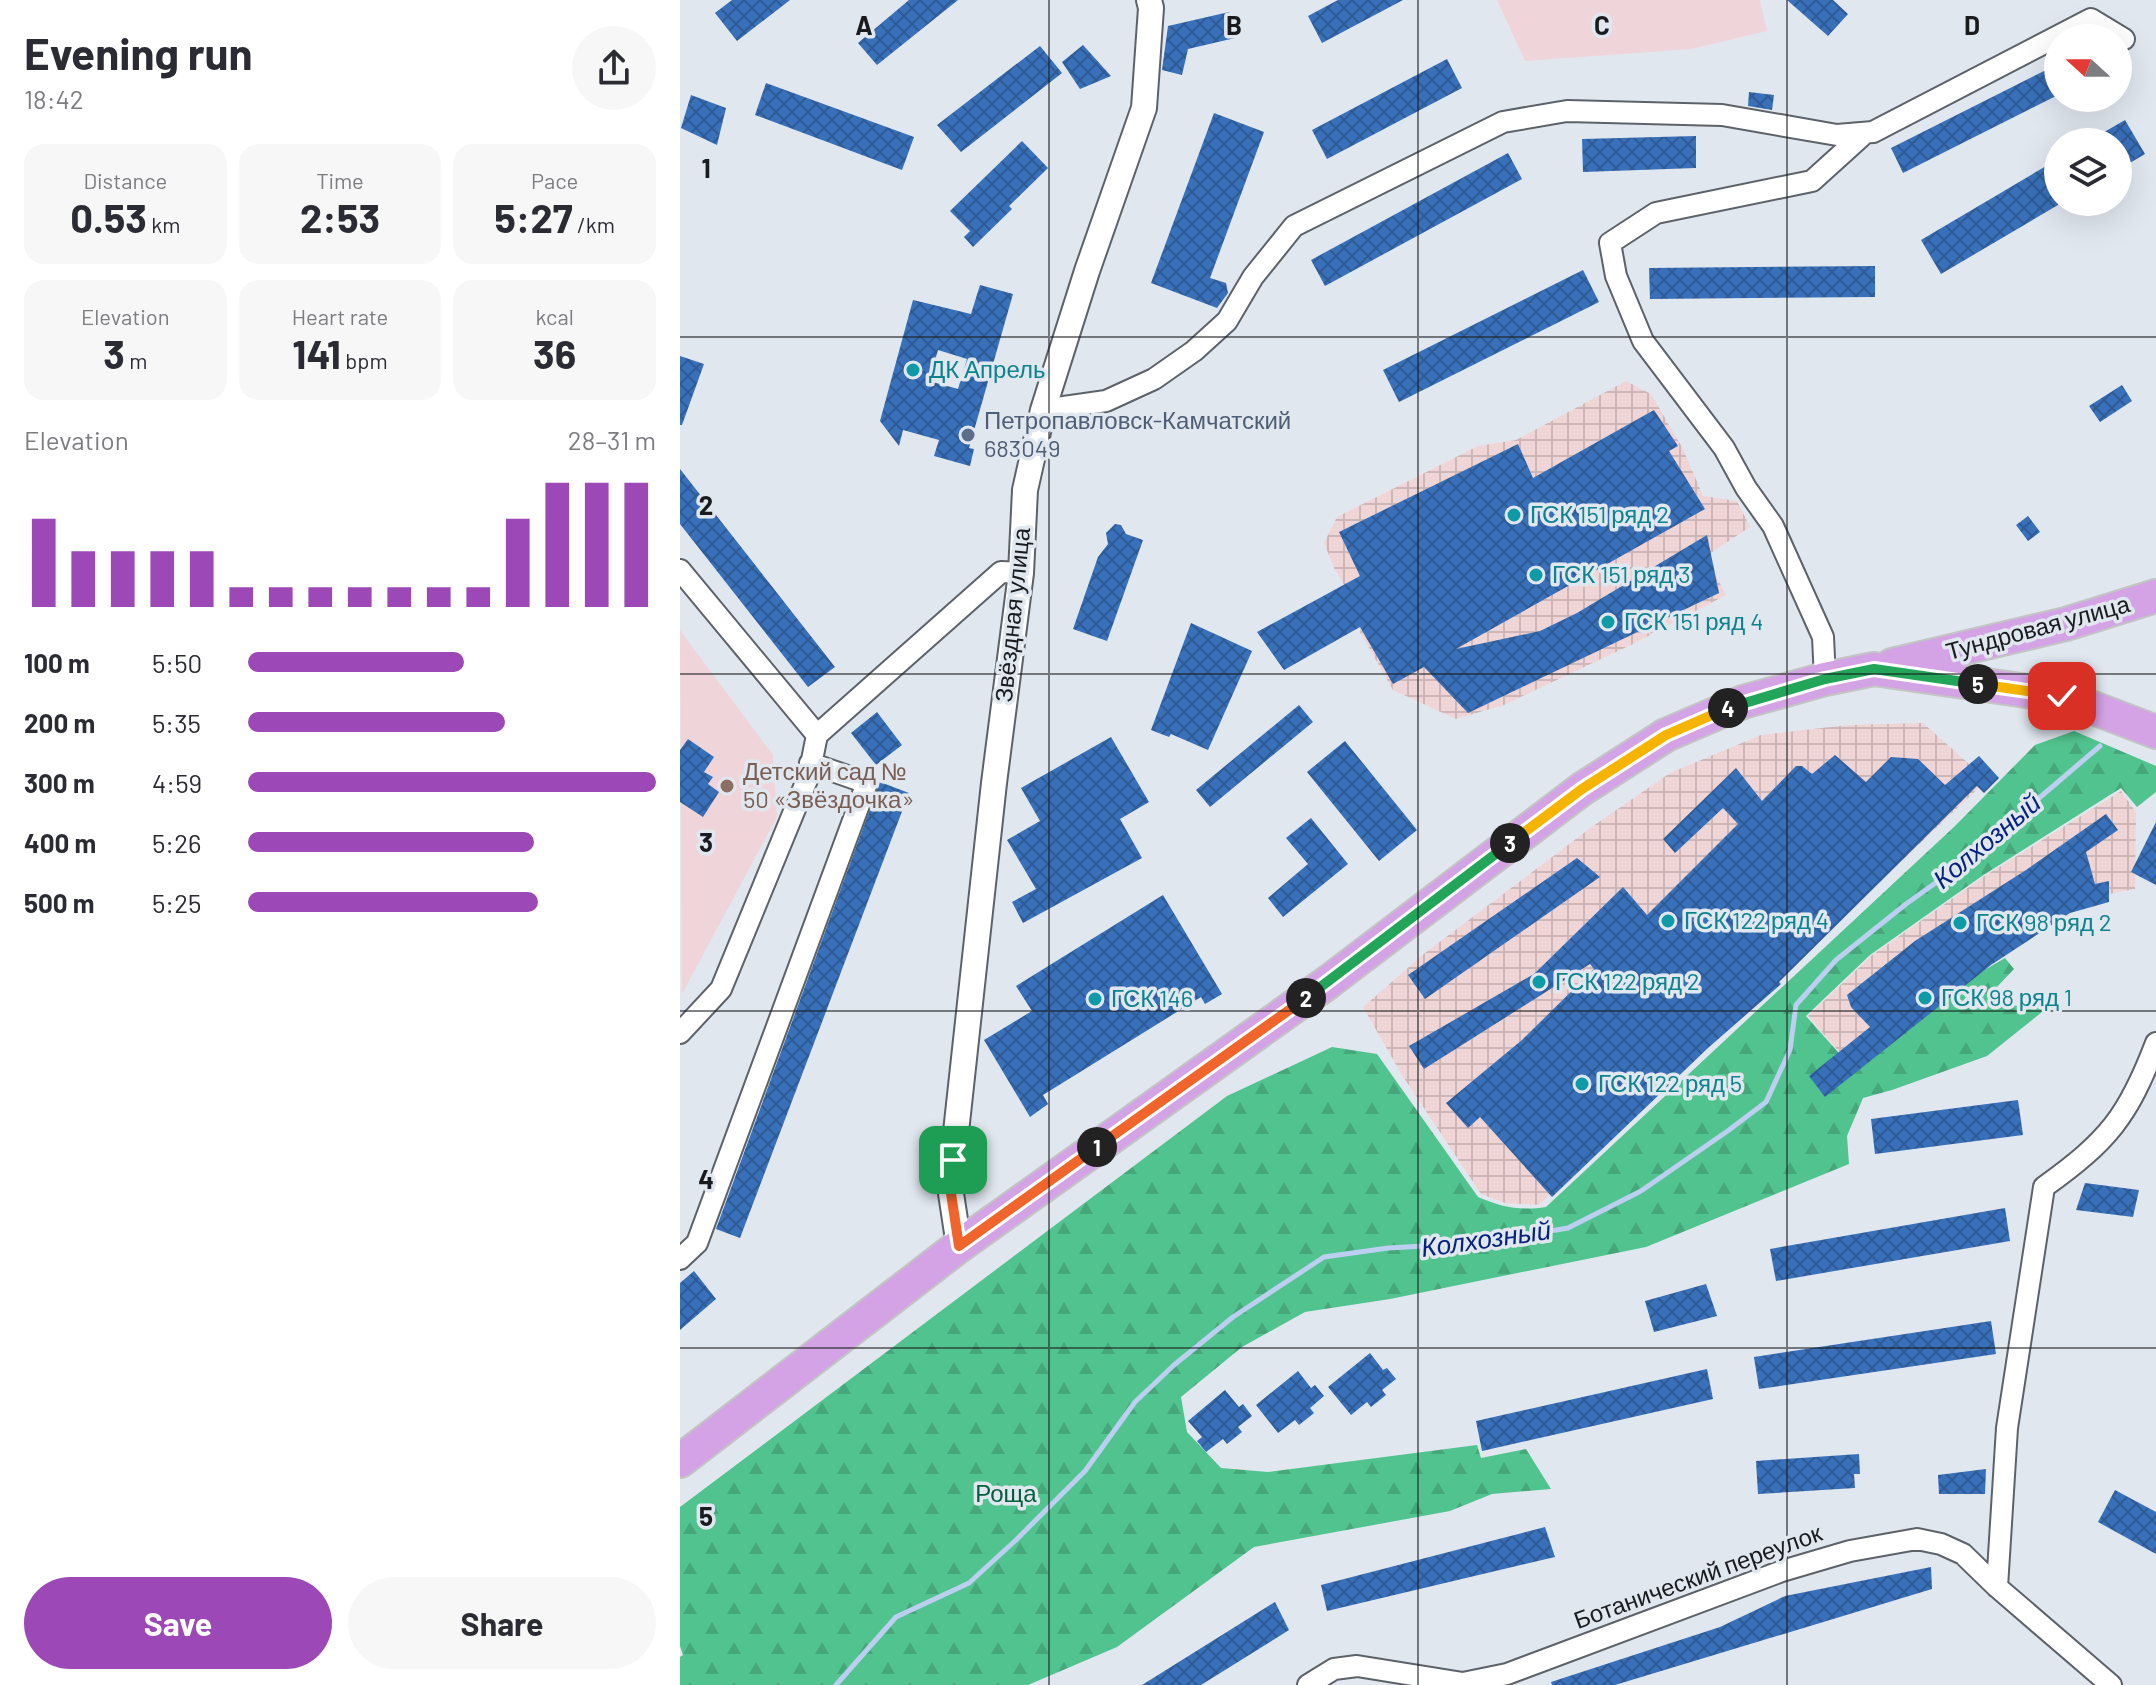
<!DOCTYPE html>
<meta charset="utf-8">
<style>
:root{--surface:#fff;--page:#f7f7f7;--text:#2b2b33;--muted:#7c7c81;--accent:#9c49b7}
body{margin:0;font-family:Barlow,sans-serif;background:var(--page);color:var(--text);height:100vh;display:flex;flex-direction:column;font-size:30px;white-space:nowrap}
*{box-sizing:border-box;margin:0}
p{font-size:26px;color:var(--muted)}
.icon{flex:none;width:44px;height:44px;fill:none;stroke:currentColor;stroke-width:2;stroke-linecap:round;stroke-linejoin:round}
.map{position:relative;flex:1;overflow:hidden}
.panel{display:flex;flex-direction:column;background:var(--surface);width:680px}
.panel>*{flex:none}
.needle{width:52px;rotate:291deg}
.fabs{position:absolute;left:1364px;top:24px;display:grid;gap:16px}
.fabs a{display:grid;place-items:center;width:88px;height:88px;border-radius:50%;background:var(--surface);box-shadow:0 8px 32px #0002;font-size:40px}
.pin{position:absolute;display:grid;place-items:center;width:68px;height:68px;color:#fff;margin:-34px;border-radius:16px;box-shadow:0 4px 12px #0006}
.km{position:absolute;width:40px;height:40px;margin:-20px;border-radius:50%;background:#222;color:#fff;font-size:22px;line-height:40px;text-align:center}
.round{display:grid;place-items:center;flex:none;width:84px;height:84px;border-radius:42px;background:var(--page)}
.headline{display:flex;align-items:center;justify-content:space-between;height:136px;padding:0 24px}
h1{font-size:44px;font-weight:700;line-height:60px}
.metrics{display:grid;grid-template-columns:repeat(3,1fr);gap:12px;height:136px;padding:8px 24px}
.metrics div{display:grid;align-content:center;border-radius:20px;background:var(--page);text-align:center}
.metrics b{font-size:40px;font-weight:700}
.metrics small{font-size:22px;font-weight:400}
.metrics p{font-size:22px}
.chart{height:224px;padding:16px 24px}
.chart p{display:flex;justify-content:space-between}
.chart svg{width:100%;height:144px;margin-top:8px;stroke:var(--accent);stroke-width:6}
.cta{display:flex;gap:16px;margin-top:auto;padding:16px 24px}
.cta a{flex:1;height:92px;border-radius:48px;background:var(--accent);color:#fff;font-size:32px;font-weight:700;line-height:92px;text-align:center}
.cta a+a{background:var(--page);color:var(--text)}
ul{padding:0 24px;list-style:none;font-size:26px}
li{display:grid;grid-template-columns:128px 96px 1fr;align-items:center;height:60px}
li i{height:20px;border-radius:10px;background:var(--accent)}
main{display:flex;flex:1;min-height:0}
.map>svg:first-child{display:block}
.industrial{fill:url(#industrial-grid)}
.education{fill:#efd5da}
.forest{fill:url(#forest-firs)}
.lines{fill:none;stroke-linecap:round;stroke-linejoin:round}
.stream{stroke:#bdcff1;stroke-width:5}
.building{fill:url(#building-cross-hatch);fill-rule:evenodd}
.minor-casing{stroke:#5d6269;stroke-width:24}
.tertiary-casing{stroke:#5d6269;stroke-width:28}
.primary-casing{stroke:#c3c4c4;stroke-width:36}
.minor{stroke:#fff;stroke-width:20}
.tertiary{stroke:#fff;stroke-width:24}
.primary{stroke:#d4a3e6;stroke-width:32}
.split-1-casing{stroke:#fff;stroke-width:16}
.split-2-casing{stroke:#fff;stroke-width:16}
.split-3-casing{stroke:#fff;stroke-width:16}
.split-4-casing{stroke:#fff;stroke-width:16}
.split-5-casing{stroke:#fff;stroke-width:16}
.split-6-casing{stroke:#fff;stroke-width:16}
.split-1{stroke:#f0652b;stroke-width:10}
.split-2{stroke:#f0652b;stroke-width:10}
.split-3{stroke:#22a559;stroke-width:10}
.split-4{stroke:#f5b400;stroke-width:10}
.split-5{stroke:#22a559;stroke-width:10}
.split-6{stroke:#f5b400;stroke-width:10}
.grid{fill:none;stroke:#191b1e;stroke-width:2;stroke-opacity:0.55}
.culture-dot{fill:#0f9aa8;stroke:#e1e7ef;stroke-width:3}
.service-dot{fill:#5c6f8a;stroke:#e1e7ef;stroke-width:3}
.education-dot{fill:#8d6e63;stroke:#e1e7ef;stroke-width:3}
.labels{text-anchor:middle;stroke-width:7;stroke-linejoin:round;paint-order:stroke}
.culture-label{font-size:24px;fill:#0d838f;stroke:#e1e7ef;text-anchor:start}
.service-label{font-size:24px;fill:#4e5e75;stroke:#e1e7ef;text-anchor:start}
.street-label{font-size:24px;fill:#191b1e;stroke:#e1e7ef}
.education-label{font-size:24px;fill:#785e54;stroke:#e1e7ef;text-anchor:start}
.park-label{font-size:24px;fill:#005e3c;stroke:#e1e7ef}
.water-label{font-size:26px;font-style:italic;fill:#052280;stroke:#e1e7ef}
.grid-label{font-size:26px;text-anchor:middle;font-weight:bold;fill:#191b1e;stroke:#e1e7ef;stroke-width:7;stroke-linejoin:round;paint-order:stroke}
</style>
<main>
<section class="panel">
<div class="headline"><div><h1>Evening run</h1><p>18:42</p></div><a class="round"><svg class="icon" aria-label="share" viewBox="0 0 24 24"><path d="M12 15V3M7 8l5-5 5 5M5 13v7h14v-7"/></svg></a></div>
<div class="metrics">
<div><p>Distance</p><b>0.53<small> km</small></b></div>
<div><p>Time</p><b>2:53</b></div>
<div><p>Pace</p><b>5:27<small> /km</small></b></div>
</div>
<div class="metrics">
<div><p>Elevation</p><b>3<small> m</small></b></div>
<div><p>Heart rate</p><b>141<small> bpm</small></b></div>
<div><p>kcal</p><b>36</b></div>
</div>
<div class="chart"><p><span>Elevation</span>28–31 m</p>
<svg viewBox="0 0 160 44" preserveAspectRatio="none"><path d="M5 44V17M15 44V27M25 44V27M35 44V27M45 44V27M55 44V38M65 44V38M75 44V38M85 44V38M95 44V38M105 44V38M115 44V38M125 44V17M135 44V6M145 44V6M155 44V6"/></svg>
</div>
<ul>
<li><b>100 m</b>5:50<i style="width:53%"></i></li>
<li><b>200 m</b>5:35<i style="width:63%"></i></li>
<li><b>300 m</b>4:59<i style="width:100%"></i></li>
<li><b>400 m</b>5:26<i style="width:70%"></i></li>
<li><b>500 m</b>5:25<i style="width:71%"></i></li>
</ul>
<div class="cta"><a>Save</a><a>Share</a></div>
</section>
<div class="map">
<svg width="1476" height="1685" viewBox="0 0 1476 1685">
<defs>
<pattern id="industrial-grid" width="8" height="8" patternUnits="userSpaceOnUse" patternTransform="scale(2)"><rect width="8" height="8" fill="#f0d5d6"/><path d="M0 4h8M4 0v8" fill="none" stroke="#cdb6b7"/></pattern>
<pattern id="forest-firs" width="22" height="20" patternUnits="userSpaceOnUse" patternTransform="scale(2)"><rect width="22" height="20" fill="#51c38e"/><path d="M5 1l3.5 6h-7zM16 11l3.5 6h-7z" fill="#46a77a"/></pattern>
<pattern id="building-cross-hatch" width="8" height="8" patternUnits="userSpaceOnUse" patternTransform="scale(2)"><rect width="8" height="8" fill="#3870b9"/><path d="M0 0l8 8M0 8l8-8" fill="none" stroke="#2e5b96"/></pattern>
</defs>
<rect width="100%" height="100%" fill="#e1e7ef"/>
<!-- industrial -->
<path class="industrial" d="M 946,381 L 971,394 L 1003,449 L 1023,496 L 1057,501 L 1070,527 L 1026,556 L 1046,595 L 953,644 L 824,705 L 776,719 L 713,690 L 680,632 L 684,618 L 654,568 L 644,543 L 657,517 L 798,446 L 836,440 Z
M 1243,723 L 1307,780 L 859,1205 L 825,1203 L 801,1194 L 722,1075 L 683,1007 L 745,953 L 913,826 L 990,773 L 1081,735 L 1168,725 Z
M 1441,791 L 1456,812 L 1455,889 L 1404,899 L 1368,916 L 1173,1068 L 1128,1016 L 1191,956 L 1303,877 Z"/>
<!-- education -->
<path class="education" d="M 817,0 L 1080,0 L 1087,31 L 1011,49 L 845,61 Z
M 0,630 L 93,755 L 97,817 L 2,994 Z"/>
<!-- forest -->
<path class="forest" d="M 1394,731 L 1476,766 L 1476,792 L 1457,807 L 1441,788 L 1302,876 L 1190,955 L 1126,1016 L 1173,1069 L 1291,978 L 1325,958 L 1334,969 L 1317,987 L 1336,1006 L 1365,990 L 1377,1000 L 1307,1056 L 1212,1090 L 1183,1098 L 1167,1136 L 1169,1164 L 966,1247 L 710,1299 L 625,1312 L 562,1347 L 501,1397 L 507,1432 L 541,1468 L 588,1472 L 797,1445 L 801,1458 L 846,1449 L 871,1489 L 812,1494 L 770,1511 L 574,1547 L 437,1647 L 348,1685 L 0,1685 L 0,1657 L 3,1655 L 0,1646 L 0,1507 L 547,1096 L 652,1047 L 697,1054 L 798,1197 C 821,1207 840,1211 866,1207 L 1275,826 L 1355,745 Z"/>
<g class="lines">
<!-- stream -->
<path class="stream" d="M 156,1685 L 216,1617 L 289,1583 L 336,1540 L 405,1471 L 455,1402 L 494,1365 L 553,1317 L 644,1257 L 708,1248 L 799,1243 L 888,1228 L 961,1191 L 1049,1130 L 1086,1102 L 1110,1050 L 1116,1005 L 1156,960 L 1226,904 L 1282,864 L 1420,746"/>
</g>
<!-- building -->
<path class="building" d="M 52,0 L 110,0 L 57,41 L 35,13 Z
M 229,0 L 278,0 L 197,65 L 178,43 Z
M 658,0 L 723,0 L 642,43 L 628,16 Z
M 1107,0 L 1153,0 L 1168,14 L 1148,36 Z
M 549,12 L 555,38 L 508,49 L 502,75 L 482,70 L 488,26 Z
M 403,45 L 431,76 L 400,89 L 382,62 Z
M 360,46 L 382,73 L 281,152 L 257,125 Z
M 767,59 L 782,88 L 647,159 L 632,130 Z
M 1378,64 L 1378,95 L 1223,173 L 1211,148 Z
M 86,83 L 234,137 L 222,170 L 75,115 Z
M 1069,92 L 1094,95 L 1092,110 L 1068,106 Z
M 11,95 L 46,108 L 37,145 L 1,128 Z
M 534,113 L 584,132 L 530,278 L 546,283 L 548,293 L 537,308 L 471,283 Z
M 1445,120 L 1465,154 L 1438,170 L 1438,142 L 1407,142 Z
M 1016,136 L 1016,168 L 903,172 L 902,139 Z
M 342,141 L 368,168 L 329,206 L 332,209 L 293,247 L 284,237 L 290,231 L 270,211 Z
M 828,153 L 842,179 L 645,286 L 631,260 Z
M 1378,159 L 1378,205 L 1261,274 L 1241,240 Z
M 1195,266 L 1195,297 L 970,299 L 969,268 Z
M 903,270 L 919,302 L 719,402 L 703,370 Z
M 300,285 L 333,294 L 289,448 L 294,449 L 290,466 L 254,456 L 259,440 L 223,430 L 219,446 L 200,421 L 233,300 L 291,314 ZM 258,350 L 287,359 L 278,389 L 249,381 Z
M 0,356 L 24,364 L 2,425 L 0,425 Z
M 1442,385 L 1452,401 L 1420,422 L 1409,406 Z
M 974,410 L 998,446 L 989,451 L 1025,509 L 776,649 L 860,631 L 897,613 L 1027,535 L 1039,593 L 788,713 L 744,667 L 713,684 L 680,627 L 604,670 L 577,632 L 680,576 L 659,532 L 838,444 L 853,478 Z
M 0,469 L 155,667 L 128,687 L 0,524 Z
M 1348,516 L 1360,532 L 1348,541 L 1336,525 Z
M 435,524 L 441,525 L 446,534 L 463,540 L 427,641 L 393,629 L 418,557 L 428,544 L 426,533 Z
M 511,623 L 572,651 L 528,750 L 491,734 L 489,737 L 471,730 Z
M 619,705 L 633,722 L 530,807 L 516,790 Z
M 197,712 L 222,745 L 196,765 L 171,733 Z
M 431,737 L 469,802 L 440,819 L 462,858 L 343,923 L 332,902 L 356,889 L 327,840 L 360,821 L 341,788 Z
M 8,739 L 34,757 L 24,772 L 33,777 L 28,784 L 39,792 L 23,817 L 0,802 L 0,750 Z
M 665,741 L 737,830 L 699,861 L 627,772 Z
M 1155,755 L 1186,782 L 1211,757 L 1238,759 L 1265,785 L 1299,756 L 1319,778 L 1304,793 L 1297,786 L 1099,982 L 1101,984 L 1028,1048 L 872,1197 L 800,1117 L 788,1128 L 766,1103 L 842,1040 L 914,969 L 910,964 L 744,1069 L 729,1046 L 854,974 L 943,887 L 967,915 L 1058,824 L 1043,808 L 995,853 L 983,839 L 1056,768 L 1082,801 L 1116,766 L 1122,766 L 1132,774 Z
M 200,782 L 229,793 L 60,1238 L 36,1229 Z
M 1426,814 L 1438,830 L 1406,852 L 1415,884 L 1429,881 L 1429,902 L 1390,913 L 1311,965 L 1145,1097 L 1129,1076 L 1190,1027 L 1171,1007 L 1167,995 L 1235,941 L 1346,870 Z
M 631,818 L 668,864 L 603,917 L 588,898 L 628,864 L 606,838 Z
M 1476,822 L 1476,885 L 1451,872 Z
M 897,858 L 920,877 L 745,999 L 728,975 Z
M 483,895 L 542,994 L 525,1004 L 521,997 L 363,1095 L 368,1104 L 350,1117 L 304,1040 L 352,1011 L 336,986 Z
M 1338,1100 L 1343,1135 L 1195,1154 L 1191,1119 Z
M 1405,1183 L 1459,1190 L 1453,1217 L 1396,1210 Z
M 1325,1208 L 1330,1241 L 1096,1281 L 1090,1249 Z
M 14,1271 L 36,1299 L 0,1330 L 0,1283 Z
M 1026,1284 L 1037,1316 L 974,1332 L 965,1301 Z
M 1311,1321 L 1316,1354 L 1079,1389 L 1074,1357 Z
M 690,1353 L 703,1370 L 707,1368 L 716,1379 L 702,1390 L 706,1395 L 691,1407 L 687,1402 L 671,1415 L 648,1387 Z
M 1027,1369 L 1033,1399 L 802,1451 L 796,1421 Z
M 618,1371 L 631,1388 L 635,1385 L 644,1396 L 630,1408 L 634,1413 L 619,1425 L 615,1420 L 598,1433 L 576,1405 Z
M 545,1390 L 559,1407 L 563,1404 L 572,1416 L 558,1427 L 562,1432 L 547,1444 L 543,1439 L 526,1452 L 517,1441 L 522,1437 L 508,1421 Z
M 1179,1454 L 1180,1474 L 1174,1474 L 1175,1488 L 1078,1494 L 1076,1461 Z
M 1306,1469 L 1305,1494 L 1259,1494 L 1258,1475 Z
M 1435,1490 L 1476,1512 L 1476,1554 L 1418,1522 Z
M 865,1527 L 875,1557 L 647,1611 L 641,1585 Z
M 1251,1567 L 1252,1589 L 935,1685 L 872,1685 L 871,1682 L 1040,1627 L 1105,1596 Z
M 595,1602 L 609,1630 L 521,1685 L 462,1685 Z"/>
<g class="lines">
<defs>
<path id="minor" d="M 363,410 L 426,401 L 474,379 L 514,351 L 547,321 L 573,277 L 614,226 L 823,122 L 887,111 L 1042,115 L 1157,135 L 1193,132 L 1411,19 L 1444,39
M 0,570 L 137,735
M 1145,679 L 1143,637 L 1093,526 L 1066,488 L 1044,448 L 963,341 L 936,276 L 930,243 L 976,213 L 1132,181 L 1185,133
M 0,1033 L 41,989 L 129,775 L 137,735 L 321,572 L 341,573
M 0,1259 L 17,1243 L 187,783 L 130,763
M 1317,1587 L 1327,1428 L 1364,1187 C 1428,1141 1448,1117 1476,1043
M 628,1685 L 654,1669 L 677,1666 L 783,1683 L 827,1674 L 1102,1571 L 1170,1551 L 1237,1539 L 1261,1544 L 1283,1554 L 1317,1587 L 1431,1685"/>
<path id="tertiary" d="M 279,1246 L 270,1187 L 314,783 L 341,573 L 345,490 L 363,410 L 407,271 L 464,108 L 471,8 L 469,0"/>
<path id="primary" d="M 1212,665 L 1386,624 L 1476,596
M 0,1461 L 279,1246 L 647,983 L 902,789 L 986,735 L 1063,702 L 1145,679 L 1194,669 L 1382,696 L 1476,732"/>
</defs>
<!-- minor casing -->
<use href="#minor" class="minor-casing"/>
<!-- tertiary casing -->
<use href="#tertiary" class="tertiary-casing"/>
<!-- primary casing -->
<use href="#primary" class="primary-casing"/>
<!-- minor -->
<use href="#minor" class="minor"/>
<!-- tertiary -->
<use href="#tertiary" class="tertiary"/>
<!-- primary -->
<use href="#primary" class="primary"/>
</g>
<g class="lines">
<defs>
<path id="split-1" d="M 273,1160 L 270,1187 L 279,1246 L 417,1147"/>
<path id="split-2" d="M 417,1147 L 626,998"/>
<path id="split-3" d="M 626,998 L 830,843"/>
<path id="split-4" d="M 830,843 L 902,789 L 986,735 L 1048,708"/>
<path id="split-5" d="M 1048,708 L 1145,679 L 1194,669 L 1298,684"/>
<path id="split-6" d="M 1298,684 L 1382,696"/>
</defs>
<!-- split-1 casing -->
<use href="#split-1" class="split-1-casing"/>
<!-- split-2 casing -->
<use href="#split-2" class="split-2-casing"/>
<!-- split-3 casing -->
<use href="#split-3" class="split-3-casing"/>
<!-- split-4 casing -->
<use href="#split-4" class="split-4-casing"/>
<!-- split-5 casing -->
<use href="#split-5" class="split-5-casing"/>
<!-- split-6 casing -->
<use href="#split-6" class="split-6-casing"/>
<!-- split-1 -->
<use href="#split-1" class="split-1"/>
<!-- split-2 -->
<use href="#split-2" class="split-2"/>
<!-- split-3 -->
<use href="#split-3" class="split-3"/>
<!-- split-4 -->
<use href="#split-4" class="split-4"/>
<!-- split-5 -->
<use href="#split-5" class="split-5"/>
<!-- split-6 -->
<use href="#split-6" class="split-6"/>
</g>
<!-- grid -->
<path class="grid" d="M 369,0 L 369,1685M 738,0 L 738,1685M 1107,0 L 1107,1685M 0,337 L 1476,337M 0,674 L 1476,674M 0,1011 L 1476,1011M 0,1348 L 1476,1348"/>
<!-- markers -->
<g class="culture-dot">
<circle cx="233" cy="370" r="8"/>
<circle cx="834" cy="515" r="8"/>
<circle cx="856" cy="575" r="8"/>
<circle cx="928" cy="622" r="8"/>
<circle cx="988" cy="921" r="8"/>
<circle cx="1280" cy="923" r="8"/>
<circle cx="859" cy="982" r="8"/>
<circle cx="1245" cy="998" r="8"/>
<circle cx="415" cy="999" r="8"/>
<circle cx="902" cy="1084" r="8"/>
</g>
<circle class="service-dot" cx="288" cy="435" r="8"/>
<circle class="education-dot" cx="47" cy="786" r="8"/>
<g class="labels">
<!-- culture labels -->
<g class="culture-label">
<text x="249" y="378">ДК Апрель</text>
<text x="850" y="523">ГСК 151 ряд 2</text>
<text x="872" y="583">ГСК 151 ряд 3</text>
<text x="944" y="630">ГСК 151 ряд 4</text>
<text x="1004" y="929">ГСК 122 ряд 4</text>
<text x="1296" y="931">ГСК 98 ряд 2</text>
<text x="875" y="990">ГСК 122 ряд 2</text>
<text x="1261" y="1006">ГСК 98 ряд 1</text>
<text x="431" y="1007">ГСК 146</text>
<text x="918" y="1092">ГСК 122 ряд 5</text>
</g>
<!-- service labels -->
<g class="service-label">
<text x="304" y="429">Петропавловск-Камчатский<tspan x="304" dy="28">683049</tspan></text>
</g>
<!-- street labels -->
<g class="street-label">
<text transform="translate(333 615) rotate(-84)" y="8">Звёздная улица</text>
<text transform="translate(1358 628) rotate(-15)" y="8">Тундровая улица</text>
<text transform="translate(1018 1577) rotate(-20)" y="8">Ботанический переулок</text>
</g>
<!-- education labels -->
<g class="education-label">
<text x="63" y="780">Детский сад №<tspan x="63" dy="28">50 «Звёздочка»</tspan></text>
</g>
<!-- park labels -->
<g class="park-label">
<text x="326" y="1502">Роща</text>
</g>
<!-- water labels -->
<g class="water-label">
<text transform="translate(1307 841) rotate(-40)" y="9">Колхозный</text>
<text transform="translate(806 1239) rotate(-8)" y="9">Колхозный</text>
</g>
</g>
<g class="grid-label">
<text x="184" y="35">A</text>
<text x="554" y="35">B</text>
<text x="922" y="35">C</text>
<text x="1292" y="35">D</text>
<text x="26" y="178">1</text>
<text x="26" y="515">2</text>
<text x="26" y="852">3</text>
<text x="26" y="1189">4</text>
<text x="26" y="1526">5</text>
</g>
</svg>
<div class="fabs">
<a><svg class="needle" viewBox="-14 -14 28 28"><path d="M0-13l5 13h-10z" fill="#e53935"/><path d="M0 13l5-13h-10z" fill="#7c7c81"/></svg></a>
<a><svg class="icon" aria-label="layers" viewBox="0 0 24 24"><path d="M12 4l9 5-9 5-9-5zM3 14l9 5 9-5"/></svg></a>
</div>
<div class="pin" style="left:273px;top:1160px;background:#1e9e55"><svg class="icon" aria-label="arrive" viewBox="0 0 24 24"><path d="M6 21V4h12l-3 4 3 4H6"/></svg></div>
<div class="pin" style="left:1382px;top:696px;background:#d93025"><svg class="icon" aria-label="check" viewBox="0 0 24 24"><path d="M5 12l5 5 9-10"/></svg></div>
<b class="km" style="left:417px;top:1147px">1</b>
<b class="km" style="left:626px;top:998px">2</b>
<b class="km" style="left:830px;top:843px">3</b>
<b class="km" style="left:1048px;top:708px">4</b>
<b class="km" style="left:1298px;top:684px">5</b>
</div>
</main>
